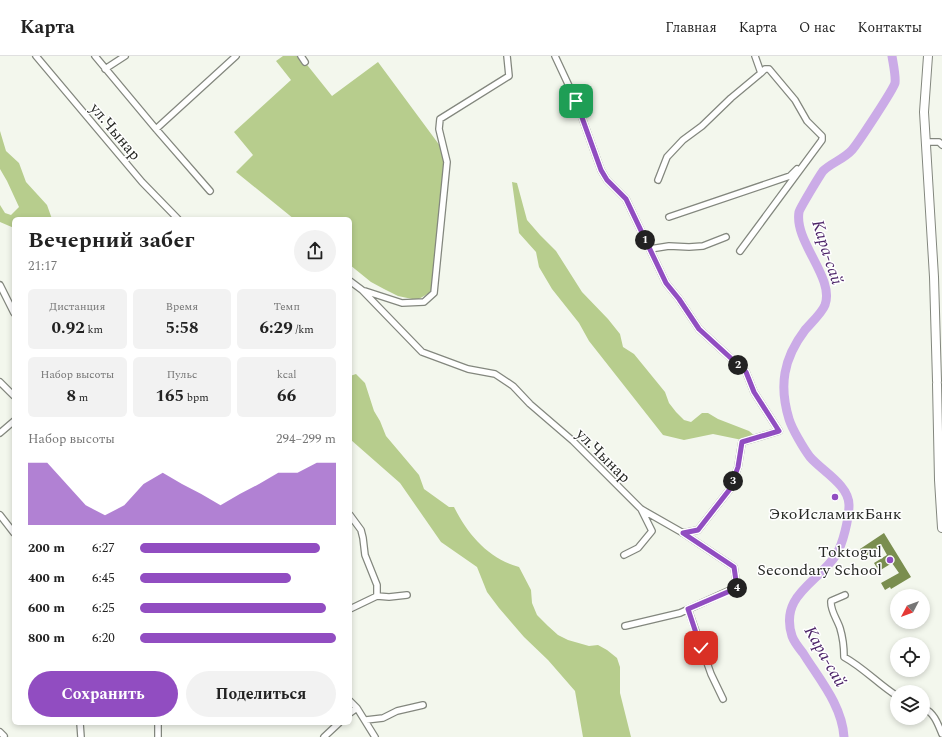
<!DOCTYPE html>
<html lang="ru">
<meta charset="utf-8">
<style>
:root{--surface:#fff;--page:#f2f2f2;--text:#222;--muted:#767676;--line:#e0e0e0;--accent:#914dc1}
body{margin:0;font-family:Spectral,serif;background:var(--page);color:var(--text);height:100vh;display:flex;flex-direction:column;font-size:15px;white-space:nowrap}
*{box-sizing:border-box;margin:0}
p{font-size:13px;color:var(--muted)}
.icon{flex:none;width:22px;height:22px;fill:none;stroke:currentColor;stroke-width:2;stroke-linecap:round;stroke-linejoin:round}
.map{position:relative;flex:1;overflow:hidden}
.details{position:absolute;left:12px;top:161px;width:340px;height:508px;display:flex;flex-direction:column;background:var(--surface);border-radius:6px;box-shadow:0 2px 6px #0003}
.details>*{flex:none}
.needle{width:26px;rotate:229deg}
.tools{position:absolute;left:890px;top:533px;display:grid;gap:8px}
.tools a{display:grid;place-items:center;width:40px;height:40px;border-radius:50%;background:var(--surface);box-shadow:0 2px 6px #0003;font-size:20px}
.pin{position:absolute;display:grid;place-items:center;width:34px;height:34px;color:#fff;margin:-17px;border-radius:8px;box-shadow:0 2px 6px #0006}
.km{position:absolute;width:20px;height:20px;margin:-10px;border-radius:50%;background:#222;color:#fff;font-size:11px;line-height:20px;text-align:center}
.round{display:grid;place-items:center;flex:none;width:42px;height:42px;border-radius:21px;background:var(--page)}
.summary{display:flex;align-items:center;justify-content:space-between;height:68px;padding:0 16px}
h1{font-size:22px;font-weight:700;line-height:30px}
.stats{display:grid;grid-template-columns:repeat(3,1fr);gap:6px;height:68px;padding:4px 16px}
.stats div{display:grid;align-content:center;border-radius:6px;background:var(--page);text-align:center}
.stats b{font-size:17px;font-weight:700}
.stats small{font-size:11px;font-weight:400}
.stats p{font-size:11px}
.chart{height:112px;padding:8px 16px}
.chart p{display:flex;justify-content:space-between}
.chart svg{width:100%;height:72px;margin-top:4px;fill:var(--accent);opacity:.7}
.cta{display:flex;gap:8px;margin-top:auto;padding:8px 16px}
.cta a{flex:1;height:46px;border-radius:24px;background:var(--accent);color:#fff;font-size:16px;font-weight:700;line-height:46px;text-align:center}
.cta a+a{background:var(--page);color:var(--text)}
ul{padding:0 16px;list-style:none;font-size:13px}
li{display:grid;grid-template-columns:64px 48px 1fr;align-items:center;height:30px}
li i{height:10px;border-radius:5px;background:var(--accent)}
header{display:flex;align-items:center;gap:24px;box-sizing:border-box;height:56px;padding:0 20px;background:var(--surface);border-bottom:1px solid var(--line)}
header strong{font-size:19px}
nav{display:flex;gap:22px;margin-inline-start:auto;font-size:14px}
.map>svg:first-child{display:block}
.green{fill:#b7cd8d}
.lines{fill:none;stroke-linecap:round;stroke-linejoin:round}
.river{stroke:#cbabe7;stroke-width:9}
.building{fill:#7a8e4f}
.street-casing{stroke:#83877e;stroke-width:8}
.secondary-casing{stroke:#83877e;stroke-width:10}
.street{stroke:#fff;stroke-width:5.5}
.secondary{stroke:#fff;stroke-width:8}
.route-casing{stroke:#fff;stroke-width:8}
.route{stroke:#914dc1;stroke-width:5}
.poi-dot{fill:#914dc1;stroke:#fff;stroke-width:1.5}
.labels{text-anchor:middle;stroke-width:3;stroke-linejoin:round;paint-order:stroke}
.street-label{font-size:16px;fill:#272925;stroke:#fff}
.poi-label{font-size:16px;fill:#272925;stroke:#fff}
.water-label{font-size:17px;font-style:italic;fill:#4d2469;stroke:#fff}
</style>
<header>
<strong>Карта</strong>
<nav><a>Главная</a><a>Карта</a><a>О нас</a><a>Контакты</a></nav>
</header>
<div class="map">
<svg width="942" height="681" viewBox="0 0 942 681">
<rect width="100%" height="100%" fill="#f3f7ed"/>
<!-- green -->
<path class="green" d="M 283,0 L 300,0 L 332,40 L 378,6 L 446,98 L 441,170 L 431,236 L 417,244 L 398,240 L 384,233 L 371,226 L 350,209 L 350,163 L 294,163 L 236,116 L 253,99 L 234,76 L 291,24 L 276,5 Z
M 0,75 L 6,95 L 19,107 L 26,126 L 47,149 L 52,163 L 14,163 L 14,172 L 0,166 L 0,149 L 5,157 L 11,159 L 19,151 L 7,125 L 0,113 Z
M 512,126 L 517,127 L 527,164 L 540,179 L 556,195 L 582,236 L 608,263 L 620,278 L 623,291 L 634,298 L 665,336 L 669,347 L 676,356 L 684,364 L 691,366 L 702,357 L 708,357 L 718,363 L 749,375 L 756,381 L 747,385 L 713,378 L 684,384 L 663,379 L 589,285 L 579,267 L 552,233 L 539,211 L 536,196 L 519,177 Z
M 356,318 L 365,327 L 374,355 L 380,365 L 386,380 L 419,419 L 424,433 L 449,451 L 454,451 C 468,479 489,503 519,511 L 531,534 L 532,547 L 537,559 L 548,570 L 558,579 L 568,584 L 589,590 L 598,589 L 607,594 L 617,602 L 620,611 L 620,637 L 631,681 L 583,681 L 575,635 L 548,604 L 524,581 L 499,552 L 487,536 L 477,511 L 441,486 L 400,427 L 351,384 L 350,382 L 350,320 Z"/>
<g class="lines">
<!-- river -->
<path class="river" d="M 844,681 C 842,649 819,623 803,597 C 799,592 794,586 792,580 C 779,539 818,527 836,499 C 843,488 849,462 849,449 C 849,429 822,415 810,401 C 804,393 792,373 789,363 C 779,330 783,303 805,274 C 810,268 822,257 825,249 C 835,222 794,186 799,156 C 800,152 820,119 823,115 C 831,107 844,103 852,94 C 858,87 893,34 895,27 C 896,20 893,7 892,0"/>
</g>
<!-- building -->
<path class="building" d="M 884,477 L 911,521 L 891,533 L 890,531 L 885,534 L 881,527 L 899,517 L 892,507 L 879,515 L 874,507 L 887,499 L 882,490 L 864,501 L 860,493 Z"/>
<g class="lines">
<defs>
<path id="street" d="M 36,0 L 142,126 L 178,163
M 95,0 L 156,73 L 210,135
M 301,0 L 305,6
M 555,0 L 576,45 L 601,114 L 607,124 L 626,143 L 666,227 L 679,243 L 699,273 L 746,316 L 754,336 L 779,375 L 742,386 L 738,411 L 730,433 L 698,474 L 683,477
M 105,13 L 125,0
M 156,73 L 236,0
M 926,86 L 939,86 L 942,89
M 658,124 L 667,101 L 683,84 L 702,70 L 731,42 L 761,17 L 755,0
M 669,161 L 790,120 L 797,113
M 650,193 L 669,190 L 689,191 L 703,190 L 726,181
M 740,195 L 822,84 L 822,80 L 807,65 L 795,44 L 769,13 L 765,13 L 761,17
M 350,225 L 362,234 L 422,296 L 468,313 L 495,318 L 513,330 L 530,348 L 573,385 L 641,453 L 683,477 L 734,511 L 737,531 L 680,557 L 625,570
M 0,229 L 14,257
M 365,235 L 402,247 L 424,246 L 434,237 L 447,106 L 439,73 L 440,63 L 509,20 L 507,0
M 0,326 L 14,340
M 0,377 L 14,365
M 0,459 L 14,477
M 350,459 L 361,474 L 363,482 L 365,499 L 377,529 L 377,540
M 624,499 L 638,492 L 652,475 L 641,453
M 845,539 L 831,545 C 830,554 837,563 840,572 C 843,582 844,591 844,601 C 864,612 878,628 897,640
M 350,553 L 377,540 L 389,541 L 407,539
M 688,553 L 711,618 L 723,643
M 350,645 L 357,652
M 923,652 C 934,656 938,668 942,678
M 350,657 L 357,652 L 375,681
M 366,664 L 383,662 L 397,655 L 423,649
M 80,667 L 81,681
M 158,667 L 158,681
M 0,676 L 4,680
M 324,681 L 339,667"/>
<path id="secondary" d="M 928,0 L 924,56 L 934,221 L 937,325
M 937,328 L 939,424 L 942,472"/>
</defs>
<!-- street casing -->
<use href="#street" class="street-casing"/>
<!-- secondary casing -->
<use href="#secondary" class="secondary-casing"/>
<!-- street -->
<use href="#street" class="street"/>
<!-- secondary -->
<use href="#secondary" class="secondary"/>
</g>
<g class="lines">
<defs>
<path id="route" d="M 576,45 L 601,114 L 607,124 L 626,143 L 666,227 L 679,243 L 699,273 L 746,316 L 754,336 L 779,375 L 742,386 L 738,411 L 730,433 L 698,474 L 683,477 L 734,511 L 737,532 L 688,553 L 701,592"/>
</defs>
<!-- route casing -->
<use href="#route" class="route-casing"/>
<!-- route -->
<use href="#route" class="route"/>
</g>
<!-- markers -->
<g class="poi-dot">
<circle cx="835" cy="441" r="4"/>
<circle cx="890" cy="504" r="4"/>
</g>
<g class="labels">
<!-- street labels -->
<g class="street-label">
<text transform="translate(116 75) rotate(50)" y="6">ул.Чынар</text>
<text transform="translate(604 399) rotate(45)" y="6">ул.Чынар</text>
</g>
<!-- poi labels -->
<g class="poi-label">
<text x="835" y="463">ЭкоИсламикБанк</text>
<text x="882" y="501" text-anchor="end">Toktogul<tspan x="882" dy="18">Secondary School</tspan></text>
</g>
<!-- water labels -->
<g class="water-label">
<text transform="translate(828 196) rotate(72)" y="6">Кара-сай</text>
<text transform="translate(826 600) rotate(60)" y="6">Кара-сай</text>
</g>
</g>
</svg>
<div class="tools">
<a><svg class="needle" viewBox="-14 -14 28 28"><path d="M0-13l5 13h-10z" fill="#e53935"/><path d="M0 13l5-13h-10z" fill="#767676"/></svg></a>
<a><svg class="icon" aria-label="locate" viewBox="0 0 24 24"><circle cx="12" cy="12" r="6"/><path d="M12 2v4M12 18v4M2 12h4M18 12h4"/></svg></a>
<a><svg class="icon" aria-label="layers" viewBox="0 0 24 24"><path d="M12 4l9 5-9 5-9-5zM3 14l9 5 9-5"/></svg></a>
</div>
<div class="pin" style="left:576px;top:45px;background:#1e9e55"><svg class="icon" aria-label="arrive" viewBox="0 0 24 24"><path d="M6 21V4h12l-3 4 3 4H6"/></svg></div>
<div class="pin" style="left:701px;top:592px;background:#d93025"><svg class="icon" aria-label="check" viewBox="0 0 24 24"><path d="M5 12l5 5 9-10"/></svg></div>
<b class="km" style="left:645px;top:184px">1</b>
<b class="km" style="left:738px;top:309px">2</b>
<b class="km" style="left:733px;top:425px">3</b>
<b class="km" style="left:737px;top:532px">4</b>
<section class="details">
<div class="summary"><div><h1>Вечерний забег</h1><p>21:17</p></div><a class="round"><svg class="icon" aria-label="share" viewBox="0 0 24 24"><path d="M12 15V3M7 8l5-5 5 5M5 13v7h14v-7"/></svg></a></div>
<div class="stats">
<div><p>Дистанция</p><b>0.92<small> km</small></b></div>
<div><p>Время</p><b>5:58</b></div>
<div><p>Темп</p><b>6:29<small> /km</small></b></div>
</div>
<div class="stats">
<div><p>Набор высоты</p><b>8<small> m</small></b></div>
<div><p>Пульс</p><b>165<small> bpm</small></b></div>
<div><p>kcal</p><b>66</b></div>
</div>
<div class="chart"><p><span>Набор высоты</span>294–299 m</p>
<svg viewBox="0 0 160 44" preserveAspectRatio="none"><path d="M0 44V6L10 6L20 19L30 32L40 38L50 32L60 19L70 12L80 19L90 25L100 32L110 25L120 19L130 12L140 12L150 6L160 6V44z"/></svg>
</div>
<ul>
<li><b>200 m</b>6:27<i style="width:92%"></i></li>
<li><b>400 m</b>6:45<i style="width:77%"></i></li>
<li><b>600 m</b>6:25<i style="width:95%"></i></li>
<li><b>800 m</b>6:20<i style="width:100%"></i></li>
</ul>
<div class="cta"><a>Сохранить</a><a>Поделиться</a></div>
</section>
</div>
